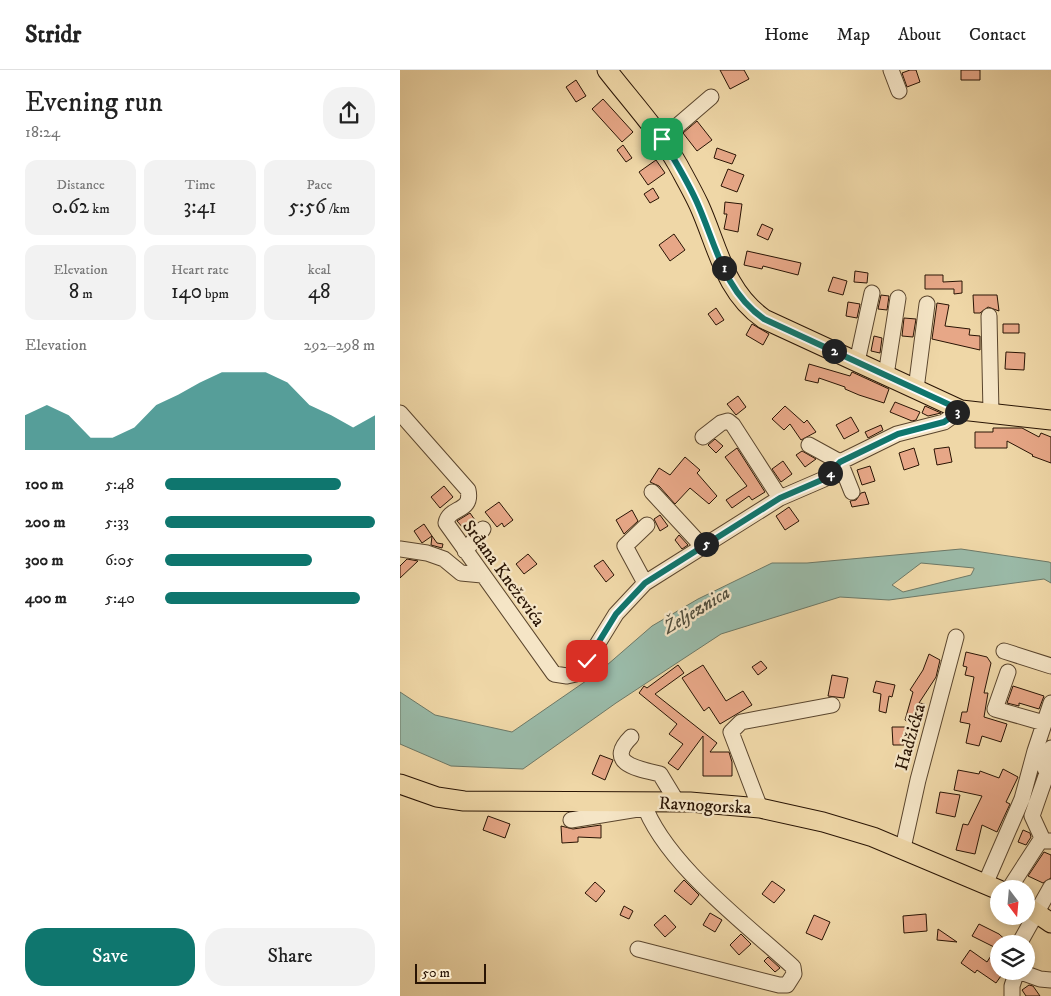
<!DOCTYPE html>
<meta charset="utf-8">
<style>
:root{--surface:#fff;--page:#f2f2f2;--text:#222;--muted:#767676;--line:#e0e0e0;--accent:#0f766e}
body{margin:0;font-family:"IM FELL DW Pica",serif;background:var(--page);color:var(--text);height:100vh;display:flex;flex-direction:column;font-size:19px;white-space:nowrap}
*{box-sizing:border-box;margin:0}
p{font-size:16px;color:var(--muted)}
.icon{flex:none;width:28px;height:28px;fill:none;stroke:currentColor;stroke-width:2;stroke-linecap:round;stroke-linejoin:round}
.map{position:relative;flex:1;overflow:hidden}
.panel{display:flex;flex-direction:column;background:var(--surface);width:400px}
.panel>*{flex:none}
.needle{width:32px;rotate:164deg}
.fabs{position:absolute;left:590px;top:810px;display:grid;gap:10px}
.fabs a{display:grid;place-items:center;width:45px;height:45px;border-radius:50%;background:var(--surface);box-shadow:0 2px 8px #0003;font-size:25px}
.scale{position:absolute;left:15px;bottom:12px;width:71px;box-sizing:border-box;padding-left:5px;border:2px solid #291404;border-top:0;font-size:14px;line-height:18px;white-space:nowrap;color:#291404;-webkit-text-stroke:4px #f5e5c6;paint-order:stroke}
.pin{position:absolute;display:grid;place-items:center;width:42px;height:42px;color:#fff;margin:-21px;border-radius:10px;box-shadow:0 2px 8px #0006}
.km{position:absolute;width:25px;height:25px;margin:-12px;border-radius:50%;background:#222;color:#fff;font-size:14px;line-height:25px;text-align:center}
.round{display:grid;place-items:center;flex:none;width:52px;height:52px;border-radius:20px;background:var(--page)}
.overview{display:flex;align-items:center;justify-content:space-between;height:85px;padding:0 25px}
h1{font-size:28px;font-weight:600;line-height:38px}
.metrics{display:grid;grid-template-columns:repeat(3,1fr);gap:8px;height:85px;padding:5px 25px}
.metrics div{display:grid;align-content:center;border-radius:12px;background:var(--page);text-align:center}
.metrics b{font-size:21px;font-weight:600}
.metrics small{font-size:14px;font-weight:400}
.metrics p{font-size:14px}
.chart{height:140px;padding:10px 25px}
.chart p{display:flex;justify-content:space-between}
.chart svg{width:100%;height:90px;margin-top:5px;fill:var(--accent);opacity:.7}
.cta{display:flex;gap:10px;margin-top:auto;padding:10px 25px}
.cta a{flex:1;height:58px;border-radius:20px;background:var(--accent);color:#fff;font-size:20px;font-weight:600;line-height:58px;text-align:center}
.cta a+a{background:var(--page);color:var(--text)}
ul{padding:0 25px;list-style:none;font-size:16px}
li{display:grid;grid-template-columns:80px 60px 1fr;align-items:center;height:38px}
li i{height:12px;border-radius:6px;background:var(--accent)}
header{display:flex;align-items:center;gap:30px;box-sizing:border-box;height:70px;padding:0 25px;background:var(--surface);border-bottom:1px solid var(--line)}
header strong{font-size:24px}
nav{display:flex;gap:28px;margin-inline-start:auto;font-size:18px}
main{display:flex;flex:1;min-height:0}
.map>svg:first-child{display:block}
.water{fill:#9abaa8;stroke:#6d7866;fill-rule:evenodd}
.building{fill:#e7a787;stroke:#291404}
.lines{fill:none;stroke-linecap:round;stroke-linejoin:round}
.minor-casing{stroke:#5a452d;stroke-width:17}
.major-casing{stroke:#291404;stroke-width:21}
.minor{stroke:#f5e5c6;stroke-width:15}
.major{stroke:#efd7a7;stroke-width:19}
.route-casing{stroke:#fff;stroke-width:10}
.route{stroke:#0f766e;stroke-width:6}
.labels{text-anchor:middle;stroke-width:4.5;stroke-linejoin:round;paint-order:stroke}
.street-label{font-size:18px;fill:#291404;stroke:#f5e5c6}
.water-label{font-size:19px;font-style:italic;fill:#514e3d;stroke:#f5e5c6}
</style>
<header>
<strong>Stridr</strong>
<nav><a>Home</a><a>Map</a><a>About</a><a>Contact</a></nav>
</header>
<main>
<section class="panel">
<div class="overview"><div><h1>Evening run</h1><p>18:24</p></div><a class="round"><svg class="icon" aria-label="share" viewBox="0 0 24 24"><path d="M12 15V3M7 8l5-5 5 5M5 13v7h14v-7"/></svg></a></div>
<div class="metrics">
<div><p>Distance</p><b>0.62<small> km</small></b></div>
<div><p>Time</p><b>3:41</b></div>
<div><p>Pace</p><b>5:56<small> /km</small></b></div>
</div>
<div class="metrics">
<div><p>Elevation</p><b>8<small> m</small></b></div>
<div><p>Heart rate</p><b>140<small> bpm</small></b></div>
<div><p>kcal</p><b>48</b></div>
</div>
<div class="chart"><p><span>Elevation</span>292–298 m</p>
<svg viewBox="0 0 160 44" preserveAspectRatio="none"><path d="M0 44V27L10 22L20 27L30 38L40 38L50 33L60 22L70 17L80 11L90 6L100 6L110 6L120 11L130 22L140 27L150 33L160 27V44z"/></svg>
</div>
<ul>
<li><b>100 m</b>5:48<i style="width:84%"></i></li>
<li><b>200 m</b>5:33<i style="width:100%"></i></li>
<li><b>300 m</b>6:05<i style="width:70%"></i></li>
<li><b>400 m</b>5:40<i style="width:93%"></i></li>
</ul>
<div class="cta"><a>Save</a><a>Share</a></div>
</section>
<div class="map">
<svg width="651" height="926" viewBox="0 0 651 926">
<rect width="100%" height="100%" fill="#efd7a7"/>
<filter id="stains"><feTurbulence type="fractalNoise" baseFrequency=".004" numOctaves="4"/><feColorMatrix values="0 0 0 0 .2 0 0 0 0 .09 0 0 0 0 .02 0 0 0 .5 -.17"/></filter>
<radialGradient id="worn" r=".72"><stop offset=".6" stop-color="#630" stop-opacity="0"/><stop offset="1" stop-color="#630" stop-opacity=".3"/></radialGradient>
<!-- water -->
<path class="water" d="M 561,479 L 649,492 L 651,493 L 651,513 L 644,509 L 489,530 L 440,527 L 321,564 L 216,633 L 123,699 L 51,696 L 0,674 L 0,622 L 35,645 L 112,662 L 199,602 L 252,556 L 298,529 L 372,493 L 407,493 ZM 521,493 L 574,498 L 574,499 L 571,505 L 503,522 L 492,515 Z"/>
<!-- building -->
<path class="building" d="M 320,0 L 344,0 L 349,9 L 330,19 Z
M 510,0 L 516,0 L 520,12 L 507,17 L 502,3 Z
M 561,0 L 580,0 L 580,10 L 561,10 Z
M 176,10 L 186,26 L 176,32 L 166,17 Z
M 203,29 L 233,62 L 222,72 L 192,39 Z
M 297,51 L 312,70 L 297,81 L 283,63 Z
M 223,75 L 232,88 L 226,92 L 217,80 Z
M 317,78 L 336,85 L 332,94 L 314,88 Z
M 256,90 L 265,103 L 248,115 L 239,102 Z
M 328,99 L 344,105 L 337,122 L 321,116 Z
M 253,118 L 259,128 L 250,133 L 244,124 Z
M 325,132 L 342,134 L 338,162 L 324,159 L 327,144 L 324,144 Z
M 362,154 L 373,159 L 368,170 L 357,165 Z
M 274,164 L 285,180 L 270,191 L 259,175 Z
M 347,181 L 401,193 L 398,205 L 363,196 L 362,199 L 344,195 Z
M 455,201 L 468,203 L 467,213 L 454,212 Z
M 525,205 L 543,205 L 543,212 L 562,211 L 562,223 L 554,224 L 554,219 L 525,219 Z
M 433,207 L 447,211 L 443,225 L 428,221 Z
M 481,225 L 489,226 L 487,240 L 478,239 Z
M 573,225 L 597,225 L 599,241 L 588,237 L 580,243 L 574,243 Z
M 448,232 L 460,234 L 457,248 L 446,246 Z
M 537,233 L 549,235 L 545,256 L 570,259 L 569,265 L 580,266 L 580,280 L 532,269 Z
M 316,238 L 324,250 L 316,255 L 308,244 Z
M 504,248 L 516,249 L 513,267 L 502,266 Z
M 352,254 L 369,264 L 363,275 L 346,265 Z
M 603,254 L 619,254 L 619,263 L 603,263 Z
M 474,266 L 482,268 L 480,283 L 471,281 Z
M 606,282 L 625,283 L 624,300 L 605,299 Z
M 409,294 L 450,306 L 452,302 L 489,319 L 484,333 L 459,325 L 445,319 L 445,317 L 419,308 L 418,313 L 405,310 Z
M 338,326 L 346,337 L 336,345 L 327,334 Z
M 495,332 L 520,342 L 516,350 L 512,351 L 490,342 Z
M 385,336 L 404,353 L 407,350 L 416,362 L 401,370 L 390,354 L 384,360 L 372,349 Z
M 525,336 L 541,343 L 528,346 L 522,343 Z
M 451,347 L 459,361 L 444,369 L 436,355 Z
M 481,355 L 483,360 L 468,368 L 465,362 Z
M 593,358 L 622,358 L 639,367 L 641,363 L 651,367 L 651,393 L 632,386 L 633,385 L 607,371 L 607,378 L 575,378 L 575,362 L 593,362 Z
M 315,369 L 323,376 L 316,383 L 308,375 Z
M 549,377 L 552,392 L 537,395 L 534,379 Z
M 337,378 L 365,422 L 352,430 L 349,426 L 332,438 L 326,430 L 347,416 L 325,387 Z
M 514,378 L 519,395 L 504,400 L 499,383 Z
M 402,381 L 416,389 L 405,397 L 396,385 Z
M 285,387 L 300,400 L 297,403 L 317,426 L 309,434 L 290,418 L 275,434 L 259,416 L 250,412 L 259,398 L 270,405 Z
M 383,391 L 392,404 L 381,412 L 372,399 Z
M 470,396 L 475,411 L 462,415 L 457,400 Z
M 44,416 L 53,427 L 40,438 L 31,427 Z
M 465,422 L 469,434 L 452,437 L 450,431 L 456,430 L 461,423 Z
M 99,432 L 113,450 L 104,457 L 102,453 L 97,457 L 85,442 Z
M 389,437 L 399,451 L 385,460 L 376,446 Z
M 232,440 L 238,451 L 224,464 L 216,450 Z
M 70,443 L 75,450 L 64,459 L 57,451 Z
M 260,445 L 268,456 L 260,461 L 254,449 Z
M 24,454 L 32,466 L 22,473 L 14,461 Z
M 279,465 L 288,475 L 282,479 L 275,470 Z
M 32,466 L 37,473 L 43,474 L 42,478 L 31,475 Z
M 128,484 L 137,494 L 124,504 L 116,494 Z
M 7,489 L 18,491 L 0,508 L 0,496 Z
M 203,490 L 214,505 L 206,512 L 194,496 Z
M 566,582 L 587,587 L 591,593 L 584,623 L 588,623 L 584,647 L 607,654 L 601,672 L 582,666 L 579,676 L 566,673 L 570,654 L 560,652 L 562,642 L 567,642 L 574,607 L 565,605 L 567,597 L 563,596 Z
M 529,584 L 540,590 L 536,607 L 519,633 L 525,634 L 521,648 L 511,645 L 507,651 L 505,650 L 513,622 L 510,620 L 523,600 Z
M 361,591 L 367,598 L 358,605 L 352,597 Z
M 278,595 L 284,603 L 255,624 L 317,673 L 310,682 L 329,682 L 332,692 L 332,706 L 303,706 L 303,666 L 278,700 L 268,693 L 283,674 L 269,664 L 277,654 L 239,623 L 244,616 L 247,618 Z
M 303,595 L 326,631 L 343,621 L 352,635 L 320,654 L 309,637 L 304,641 L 282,608 Z
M 432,605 L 448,608 L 444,628 L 428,626 Z
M 476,611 L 495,615 L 492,627 L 489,626 L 486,643 L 479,641 L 481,624 L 473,622 Z
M 613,616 L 644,626 L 639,639 L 619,633 L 619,636 L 607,633 Z
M 492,657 L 508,657 L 509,675 L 493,675 Z
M 200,685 L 213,690 L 205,710 L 192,704 Z
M 603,699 L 618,707 L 606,732 L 610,734 L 597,762 L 582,755 L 575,784 L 556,780 L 563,754 L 568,755 L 582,726 L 554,720 L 558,700 L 579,704 L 580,701 L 599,708 Z
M 540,722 L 560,725 L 555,747 L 536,743 Z
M 88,746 L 110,754 L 105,768 L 83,760 Z
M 201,755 L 201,768 L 178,767 L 178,772 L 162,773 L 161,756 L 173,759 Z
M 623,760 L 630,763 L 631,767 L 626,775 L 618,772 Z
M 644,782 L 651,785 L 651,808 L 643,813 L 628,806 Z
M 284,810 L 299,825 L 291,835 L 274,821 Z
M 372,811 L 385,820 L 374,833 L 362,824 Z
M 195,812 L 205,821 L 196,832 L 185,823 Z
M 224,836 L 233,841 L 229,849 L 220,845 Z
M 310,843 L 322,850 L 315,862 L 303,855 Z
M 526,844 L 527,861 L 504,863 L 503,846 Z
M 265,845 L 276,857 L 265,867 L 254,855 Z
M 414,845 L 430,852 L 422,870 L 406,863 Z
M 579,854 L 599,864 L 610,874 L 599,874 L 599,901 L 603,903 L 596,913 L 577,900 L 575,903 L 561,893 L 570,880 L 587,892 L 596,878 L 572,866 Z
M 538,859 L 557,872 L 537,870 Z
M 341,864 L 351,874 L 339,885 L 330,875 Z
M 368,887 L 380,898 L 375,902 L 364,891 Z
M 629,915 L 633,916 L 640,926 L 626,926 L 622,920 Z"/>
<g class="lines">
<defs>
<path id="minor" d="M 491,0 L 499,21
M 262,69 L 311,27
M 589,246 L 591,343
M 457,292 L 472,223
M 486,305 L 498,228
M 516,319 L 527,234
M 0,343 L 68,420 C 73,443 49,436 46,453 L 154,604 L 167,606 L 176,604 L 187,591 L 216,544 L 245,513 L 380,428 L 424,409 L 440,392 L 497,364 L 544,352 L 561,340
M 303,367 L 321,353 L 328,351 L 333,355 L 380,428
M 409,375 L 440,392 L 452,422
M 252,422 L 302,476
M 0,479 L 27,483 L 44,489 L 61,503 L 82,505
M 65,481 L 83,459
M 245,513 L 225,476 L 247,455
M 604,581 L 651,596
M 608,602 L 595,639 L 644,653
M 231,667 C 204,694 239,699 260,704 L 277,732
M 360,738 L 331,662 L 341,652 L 432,635
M 171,750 L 244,738
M 643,770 L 632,746 L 647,703 L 644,696 L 651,678
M 503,778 L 518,710 L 556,567
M 586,812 L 622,729 L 635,681 L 651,633
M 609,819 L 640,771 L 651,771
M 619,874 L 651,817
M 238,879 L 379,915 L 387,915 L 394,904 L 393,897 C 345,853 264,793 243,732
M 618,901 L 640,909 L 651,910
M 612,926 L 612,916 L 617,901"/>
<path id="major" d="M 207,0 C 231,31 259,61 278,95 C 285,108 293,122 299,135 C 318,177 324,221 364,249 L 561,340 L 651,350
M 0,714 L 37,727 L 64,731 L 290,732 L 360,738 L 423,752 L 473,767 L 599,820
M 626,836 L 651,853"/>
</defs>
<!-- minor casing -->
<use href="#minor" class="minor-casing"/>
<!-- major casing -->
<use href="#major" class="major-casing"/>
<!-- minor -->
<use href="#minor" class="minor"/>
<!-- major -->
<use href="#major" class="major"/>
</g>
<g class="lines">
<defs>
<path id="route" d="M 187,591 L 216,544 L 245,513 L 380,428 L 424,409 L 440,392 L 498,364 L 544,352 L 561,340 L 364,249 C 325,222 317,179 299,137 C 289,113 275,91 262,69"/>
</defs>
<!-- route casing -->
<use href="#route" class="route-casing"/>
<!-- route -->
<use href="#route" class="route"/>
</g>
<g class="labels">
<!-- street labels -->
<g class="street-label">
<text transform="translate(104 503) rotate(54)" y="6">Srđana Kneževića</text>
<text transform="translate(510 667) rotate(-74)" y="6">Hadžićka</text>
<text transform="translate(305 735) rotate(3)" y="6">Ravnogorska</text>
</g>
<!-- water labels -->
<g class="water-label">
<text transform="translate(296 539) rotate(-31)" y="7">Željeznica</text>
</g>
</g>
<rect width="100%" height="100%" filter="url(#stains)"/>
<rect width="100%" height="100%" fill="url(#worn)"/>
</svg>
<div class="fabs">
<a><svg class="needle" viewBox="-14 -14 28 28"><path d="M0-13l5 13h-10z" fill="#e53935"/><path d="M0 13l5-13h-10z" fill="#767676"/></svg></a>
<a><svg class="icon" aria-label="layers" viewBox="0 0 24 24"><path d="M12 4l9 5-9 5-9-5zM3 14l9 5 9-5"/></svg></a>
</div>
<div class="scale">50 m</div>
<div class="pin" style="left:262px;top:69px;background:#1e9e55"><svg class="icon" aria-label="arrive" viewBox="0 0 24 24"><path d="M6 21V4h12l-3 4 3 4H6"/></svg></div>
<div class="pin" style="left:187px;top:591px;background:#d93025"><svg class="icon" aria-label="check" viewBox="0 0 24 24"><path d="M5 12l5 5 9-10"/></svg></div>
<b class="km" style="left:324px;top:198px">1</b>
<b class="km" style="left:434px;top:281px">2</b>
<b class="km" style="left:557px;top:342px">3</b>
<b class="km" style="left:430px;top:403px">4</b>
<b class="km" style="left:306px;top:474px">5</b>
</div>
</main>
